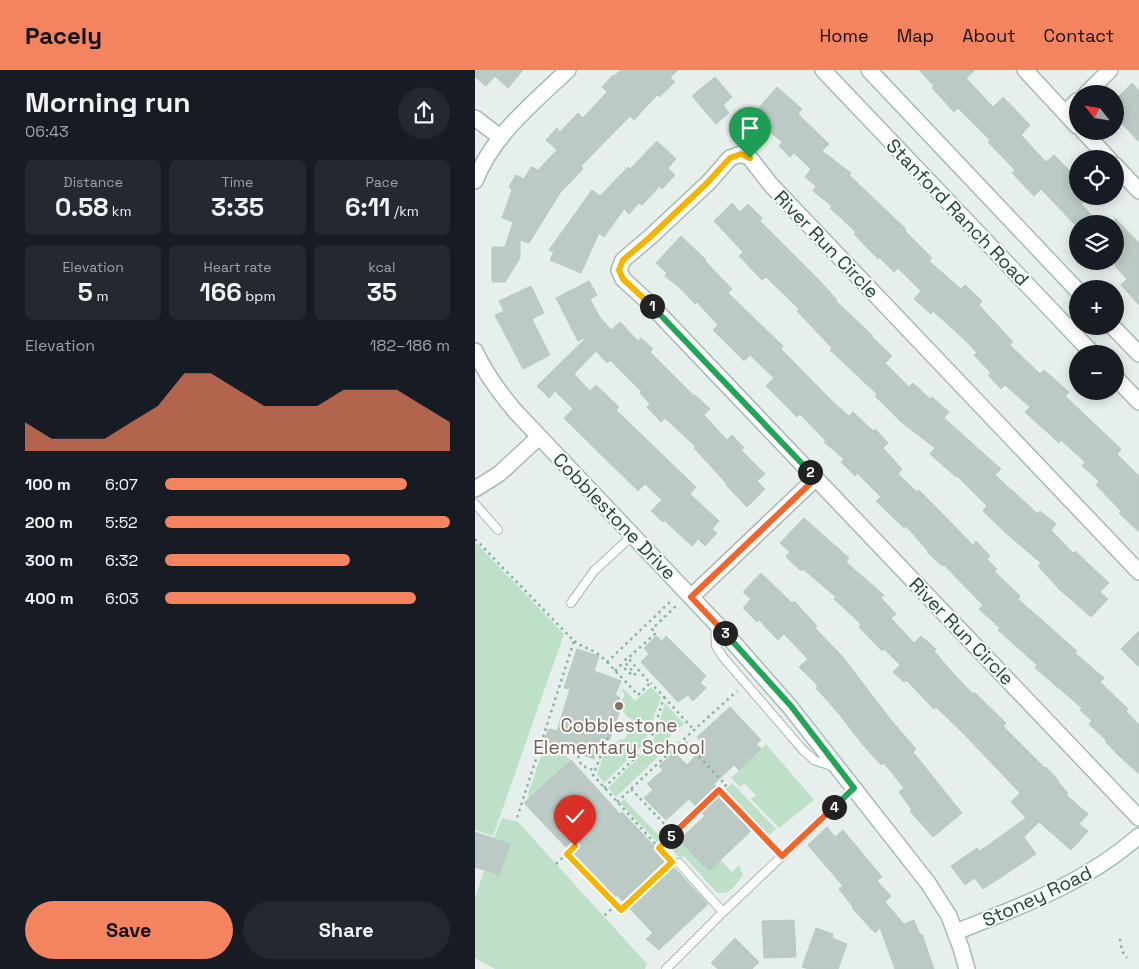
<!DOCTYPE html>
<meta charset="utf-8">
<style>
:root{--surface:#171b24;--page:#242831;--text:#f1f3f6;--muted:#9ea1a6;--accent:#f4845f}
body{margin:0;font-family:"Space Grotesk",sans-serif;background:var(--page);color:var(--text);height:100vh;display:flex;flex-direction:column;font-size:19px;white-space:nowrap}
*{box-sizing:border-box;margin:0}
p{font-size:16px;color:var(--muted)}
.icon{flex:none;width:28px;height:28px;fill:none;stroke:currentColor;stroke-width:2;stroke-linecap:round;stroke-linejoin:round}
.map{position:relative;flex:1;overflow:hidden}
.panel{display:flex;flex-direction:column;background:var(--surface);width:475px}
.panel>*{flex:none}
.needle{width:32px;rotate:300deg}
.tools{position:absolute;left:594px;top:15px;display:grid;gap:10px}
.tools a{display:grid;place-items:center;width:55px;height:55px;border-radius:50%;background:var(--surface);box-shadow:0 2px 12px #0003;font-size:25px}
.pin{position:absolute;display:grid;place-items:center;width:42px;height:42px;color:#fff;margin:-51px -21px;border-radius:50% 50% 50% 0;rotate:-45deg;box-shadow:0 0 5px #0007}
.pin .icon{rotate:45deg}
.km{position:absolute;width:25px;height:25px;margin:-12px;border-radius:50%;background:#222;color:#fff;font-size:14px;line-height:25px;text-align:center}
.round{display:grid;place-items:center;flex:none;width:52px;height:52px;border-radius:26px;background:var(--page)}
.head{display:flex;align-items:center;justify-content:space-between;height:85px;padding:0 25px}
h1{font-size:28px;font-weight:700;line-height:38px}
.figures{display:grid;grid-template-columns:repeat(3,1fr);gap:8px;height:85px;padding:5px 25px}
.figures div{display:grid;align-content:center;border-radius:8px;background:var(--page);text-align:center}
.figures b{font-size:25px;font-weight:700}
.figures small{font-size:14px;font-weight:400}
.figures p{font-size:14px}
.chart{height:140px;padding:10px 25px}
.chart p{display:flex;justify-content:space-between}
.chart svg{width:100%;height:90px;margin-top:5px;fill:var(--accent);opacity:.7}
.action{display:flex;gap:10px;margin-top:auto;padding:10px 25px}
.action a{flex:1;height:58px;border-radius:30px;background:var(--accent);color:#111;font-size:20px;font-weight:700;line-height:58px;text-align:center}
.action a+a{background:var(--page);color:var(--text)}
ul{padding:0 25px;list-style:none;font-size:16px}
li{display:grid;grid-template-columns:80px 60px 1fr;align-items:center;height:38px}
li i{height:12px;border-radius:6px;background:var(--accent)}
header{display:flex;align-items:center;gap:30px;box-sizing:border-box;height:70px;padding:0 25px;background:var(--accent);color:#111}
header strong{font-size:24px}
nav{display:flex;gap:28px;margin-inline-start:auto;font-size:18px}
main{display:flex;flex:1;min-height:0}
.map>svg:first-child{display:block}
.green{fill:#bfe0c8}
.building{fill:#bbcac4;stroke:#b8c9c2}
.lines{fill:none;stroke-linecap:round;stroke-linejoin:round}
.lane-casing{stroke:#a8b8b2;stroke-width:10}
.street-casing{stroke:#a8b8b2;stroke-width:18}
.secondary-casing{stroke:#a4bbb3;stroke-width:18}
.path{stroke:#86b3a5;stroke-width:2.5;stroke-dasharray:2.5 4;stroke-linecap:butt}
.lane{stroke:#fff;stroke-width:8}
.street{stroke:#fff;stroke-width:15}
.secondary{stroke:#fff;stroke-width:15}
.split-1-casing{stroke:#fff;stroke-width:10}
.split-2-casing{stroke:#fff;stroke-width:10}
.split-3-casing{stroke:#fff;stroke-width:10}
.split-4-casing{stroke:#fff;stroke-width:10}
.split-5-casing{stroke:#fff;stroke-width:10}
.split-6-casing{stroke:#fff;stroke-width:10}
.split-1{stroke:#f5b400;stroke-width:6}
.split-2{stroke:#22a559;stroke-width:6}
.split-3{stroke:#f0652b;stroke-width:6}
.split-4{stroke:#22a559;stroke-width:6}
.split-5{stroke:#f0652b;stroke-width:6}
.split-6{stroke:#f5b400;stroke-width:6}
.education-dot{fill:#8d6e63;stroke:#f7fbf9;stroke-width:2}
.labels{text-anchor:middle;stroke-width:4;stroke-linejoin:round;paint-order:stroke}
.street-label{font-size:19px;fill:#24423a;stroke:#f7fbf9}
.education-label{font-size:19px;fill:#785e54;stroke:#f7fbf9}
</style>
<header>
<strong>Pacely</strong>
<nav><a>Home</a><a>Map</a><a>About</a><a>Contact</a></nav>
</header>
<main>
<section class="panel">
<div class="head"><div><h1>Morning run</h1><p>06:43</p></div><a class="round"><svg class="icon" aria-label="share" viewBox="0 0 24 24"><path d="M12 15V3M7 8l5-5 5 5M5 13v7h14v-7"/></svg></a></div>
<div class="figures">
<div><p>Distance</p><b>0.58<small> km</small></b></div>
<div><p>Time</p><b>3:35</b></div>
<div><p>Pace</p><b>6:11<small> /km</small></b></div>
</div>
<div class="figures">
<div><p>Elevation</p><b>5<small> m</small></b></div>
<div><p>Heart rate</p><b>166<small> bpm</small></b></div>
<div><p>kcal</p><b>35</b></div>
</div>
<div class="chart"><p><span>Elevation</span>182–186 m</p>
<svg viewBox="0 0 160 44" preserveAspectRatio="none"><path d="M0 44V30L10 38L20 38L30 38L40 30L50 22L60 6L70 6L80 14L90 22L100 22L110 22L120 14L130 14L140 14L150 22L160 30V44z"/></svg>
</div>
<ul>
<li><b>100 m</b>6:07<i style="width:85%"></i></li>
<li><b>200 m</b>5:52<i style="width:100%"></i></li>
<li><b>300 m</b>6:32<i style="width:65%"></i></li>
<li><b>400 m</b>6:03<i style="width:88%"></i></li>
</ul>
<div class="action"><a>Save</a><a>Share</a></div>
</section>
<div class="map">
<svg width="664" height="899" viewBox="0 0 664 899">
<rect width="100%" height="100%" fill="#e6efeb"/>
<!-- green -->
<path class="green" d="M 0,472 L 89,564 L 18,766 L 0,760 Z
M 176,617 L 186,627 L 169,674 L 129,713 L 122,704 L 133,673 L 142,672 L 147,669 L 149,670 L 156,659 L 156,648 L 153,648 L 145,637 L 150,623 L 147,622 L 148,618 L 160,631 Z
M 190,633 L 209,654 L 197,663 L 184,686 L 141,727 L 133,718 L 171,680 L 179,669 Z
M 291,674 L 339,730 L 304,758 L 276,729 L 281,725 L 269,713 L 265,717 L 256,708 Z
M 69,677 L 88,683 L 95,690 L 54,729 L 53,724 Z
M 257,713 L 301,759 L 292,767 L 248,722 Z
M 149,729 L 188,770 L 184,774 L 145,733 Z
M 27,748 L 43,752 L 172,894 L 170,899 L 20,899 L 0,888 L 0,827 L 9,801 L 24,805 L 35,775 L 19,768 Z
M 204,770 L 233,801 L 245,789 L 257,802 L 264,795 L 268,805 C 261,814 255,827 241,822 L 209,786 L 205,789 L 196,778 Z"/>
<!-- building -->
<path class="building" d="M 0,0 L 48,0 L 33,18 L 20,6 L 11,16 L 0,7 Z
M 146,0 L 203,0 L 195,8 L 200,12 L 184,27 L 182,25 L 159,50 L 155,46 L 106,96 L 108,99 L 85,123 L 54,173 L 45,170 L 45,188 L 30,212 L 17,212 L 17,177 L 30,177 L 38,152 L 27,148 L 37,120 L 34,117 L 41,105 L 49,109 L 56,97 L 63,100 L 82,80 L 71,70 L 82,58 L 85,62 L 103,43 L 108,48 L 132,22 L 127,17 L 138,5 L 139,6 Z
M 444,0 L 500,0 L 491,8 L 518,37 L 528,27 L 555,55 L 546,65 L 571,92 L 579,85 L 602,108 L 602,126 L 607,126 L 611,130 L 606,134 L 625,154 L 602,154 L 602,157 L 566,119 L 559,126 L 537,103 L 540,100 L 513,72 L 515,70 L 483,38 L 479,42 L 457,18 L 459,16 Z
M 240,7 L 257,27 L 248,35 L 254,43 L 241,54 L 217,26 Z
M 657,13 L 664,21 L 664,72 L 640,46 L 647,39 L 640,30 Z
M 302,17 L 327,39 L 323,44 L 354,74 L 347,81 L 376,103 L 374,105 L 431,159 L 430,161 L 457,188 L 454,191 L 486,219 L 490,215 L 507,231 L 504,235 L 538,272 L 535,275 L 565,304 L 569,300 L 594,322 L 590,326 L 646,379 L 642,384 L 664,406 L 664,462 L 644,443 L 646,441 L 621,415 L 624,411 L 607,396 L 610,392 L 586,370 L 584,373 L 550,342 L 555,337 L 530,315 L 526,319 L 513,305 L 516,303 L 499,285 L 502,283 L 492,272 L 458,241 L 456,244 L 439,229 L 446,221 L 423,198 L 419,202 L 404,187 L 403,189 L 379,164 L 381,162 L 355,138 L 357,136 L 338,121 L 341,116 L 330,107 L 336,99 L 319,83 L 315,87 L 304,76 L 307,72 L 288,56 L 291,53 L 280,42 Z
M 182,71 L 201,89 L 193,98 L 200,105 L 187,119 L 185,116 L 167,135 L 164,133 L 154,144 L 149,139 L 129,167 L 124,163 L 106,203 L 75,190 L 79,182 L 74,180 L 117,120 L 125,126 L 153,97 L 155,99 Z
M 257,133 L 265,142 L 273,134 L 287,148 L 285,151 L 344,210 L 362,230 L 361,231 L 398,266 L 397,267 L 417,286 L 410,293 L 434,317 L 438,313 L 455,329 L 457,327 L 474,342 L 469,348 L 526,399 L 520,405 L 563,444 L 565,441 L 581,454 L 576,460 L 598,483 L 600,481 L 634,513 L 625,522 L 633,529 L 616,547 L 585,520 L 563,496 L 566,493 L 533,465 L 508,441 L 512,436 L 482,406 L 481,407 L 455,384 L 460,378 L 425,351 L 400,326 L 402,324 L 355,280 L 357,278 L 322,241 L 324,239 L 291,207 L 287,210 L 264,186 L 268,182 L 239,151 Z
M 640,148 L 664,173 L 664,235 L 646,215 L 652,209 L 640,196 Z
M 206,166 L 231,190 L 230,191 L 257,219 L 253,223 L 308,276 L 306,279 L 360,334 L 374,346 L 378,342 L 398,361 L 400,359 L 413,373 L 408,378 L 427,399 L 423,404 L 442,422 L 444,420 L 498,475 L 501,471 L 515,486 L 512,489 L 522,499 L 519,501 L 545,526 L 543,529 L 602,581 L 600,583 L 629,608 L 625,612 L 653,639 L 651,641 L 664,655 L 664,704 L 643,685 L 630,671 L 631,670 L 614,654 L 617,651 L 605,640 L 607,638 L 560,598 L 562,595 L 523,560 L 525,558 L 504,539 L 508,535 L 469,495 L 467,496 L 452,482 L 453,481 L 431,456 L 429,458 L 401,431 L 406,427 L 382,403 L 380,406 L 366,392 L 369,389 L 349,372 L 351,371 L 325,344 L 322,347 L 291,316 L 299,308 L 275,285 L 269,291 L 238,260 L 243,255 L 222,232 L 220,234 L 205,218 L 190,206 L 192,203 L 181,193 Z
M 114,211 L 122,225 L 115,229 L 124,246 L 136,260 L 145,252 L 163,271 L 166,268 L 178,279 L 175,282 L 219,326 L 220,325 L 235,339 L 229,345 L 252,370 L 257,365 L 269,378 L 266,380 L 290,404 L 282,411 L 290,419 L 272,437 L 251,415 L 252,414 L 219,378 L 221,377 L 190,348 L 186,352 L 172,337 L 175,334 L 165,323 L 167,322 L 135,290 L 132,293 L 121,281 L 99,304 L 115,321 L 121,315 L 144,337 L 141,340 L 221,417 L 215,424 L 244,451 L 237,459 L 242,463 L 230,476 L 223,469 L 217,476 L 189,450 L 188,452 L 176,441 L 187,430 L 170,414 L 163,421 L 89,348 L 98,339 L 80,321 L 74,328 L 62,316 L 112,267 L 103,271 L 81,228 Z
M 56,216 L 69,243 L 57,249 L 75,285 L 48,299 L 20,245 L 29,241 L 24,231 Z
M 329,448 L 374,488 L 371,492 L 409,525 L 406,528 L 421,544 L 416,548 L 439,573 L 446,566 L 461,579 L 459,581 L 476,601 L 498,624 L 499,622 L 531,653 L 528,656 L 570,698 L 571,697 L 584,711 L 583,712 L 593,723 L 591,725 L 613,744 L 604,754 L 613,761 L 596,780 L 564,752 L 549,767 L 561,784 L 508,819 L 500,808 L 490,815 L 476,796 L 502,778 L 505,781 L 551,748 L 536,732 L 545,723 L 488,663 L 461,637 L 459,639 L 431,610 L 429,612 L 418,602 L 425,595 L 409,579 L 407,581 L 384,557 L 386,554 L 359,529 L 361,527 L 328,499 L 326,501 L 311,487 L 315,482 L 305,473 Z
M 286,503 L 317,533 L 319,531 L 342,556 L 340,558 L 367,586 L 416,650 L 441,679 L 438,682 L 487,743 L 458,767 L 435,741 L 437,740 L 424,722 L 429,718 L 409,693 L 406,695 L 388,675 L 364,644 L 341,618 L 343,616 L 324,597 L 333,589 L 309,564 L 303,570 L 284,550 L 282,552 L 268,538 L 276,529 L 268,522 Z
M 664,561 L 664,597 L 646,579 Z
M 181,566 L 187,571 L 191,566 L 231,606 L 225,613 L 231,618 L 218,631 L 213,625 L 203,632 L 166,592 L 174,584 L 169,578 Z
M 102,579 L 124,586 L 119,601 L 146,611 L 140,625 L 145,628 L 142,636 L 146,637 L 135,669 L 131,668 L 125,681 L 121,681 L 119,689 L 69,670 L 74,659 L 82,661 L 95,619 L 89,618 Z
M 255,637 L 286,670 L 281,674 L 286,679 L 264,700 L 259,695 L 239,714 L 280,757 L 234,801 L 204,770 L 230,746 L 214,729 L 191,750 L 169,728 L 178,720 L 172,714 L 188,700 L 184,696 L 199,682 L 212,695 L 230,675 L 222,667 Z
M 96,690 L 145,744 L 147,742 L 233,834 L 184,880 L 171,869 L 178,863 L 142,825 L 139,828 L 49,733 Z
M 352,757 L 360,767 L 368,760 L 407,807 L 402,811 L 416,826 L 410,832 L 429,854 L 439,850 L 445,865 L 447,864 L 459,899 L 420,899 L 405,858 L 400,863 L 377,838 L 378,837 L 364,819 L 368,816 L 333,775 Z
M 0,762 L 35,774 L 24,805 L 0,797 Z
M 319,850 L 321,887 L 289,888 L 287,851 Z
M 341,858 L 358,864 L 357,868 L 372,874 L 363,899 L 334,899 L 327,897 Z
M 260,868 L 284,892 L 277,899 L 243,899 L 236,893 Z"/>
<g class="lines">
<defs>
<path id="lane" d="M 0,434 L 23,460
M 96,533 L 119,501 L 158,465
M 240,554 L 241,576 L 248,587 L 328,680 L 339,690 L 359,697
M 204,793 L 248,842
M 191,899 L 248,842 L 379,718"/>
<path id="street" d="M 550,0 L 602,56
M 611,24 L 635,0
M 590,43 L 602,31
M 0,48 L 25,67
M 608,61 L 634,89
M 640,95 L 664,121
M 0,419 L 24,404 L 64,367
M 664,502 L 296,115 L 275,88 L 266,84 L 255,88 L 233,113 L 174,168 L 148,190 L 144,200 L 148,209 L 173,232 L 664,748
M 216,527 L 341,408"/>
<path id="secondary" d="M 348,0 L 618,284
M 394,0 L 602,220
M 0,111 C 18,65 58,33 93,0
M 637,256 L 664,284
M 0,281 C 10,303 24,322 40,341 L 251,564 L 315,637 L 453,813 L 474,846 L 486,878 L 492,899
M 640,307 L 664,332
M 481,862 C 548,835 609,814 664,766"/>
</defs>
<!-- lane casing -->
<use href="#lane" class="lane-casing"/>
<!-- street casing -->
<use href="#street" class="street-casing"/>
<!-- secondary casing -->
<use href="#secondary" class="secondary-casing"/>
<!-- path -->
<path class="path" d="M 0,469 L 99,571 L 41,751
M 99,571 C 112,580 120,579 132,592 L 196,531
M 132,592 L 163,625 L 175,613 L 153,588 L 181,563 L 177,559 L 201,536
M 140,601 L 146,595 L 158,606 L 160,604 L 149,591 L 152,588
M 189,627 L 219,660
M 133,668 L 118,705 L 184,778
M 66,673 L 103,686 L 106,695 L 120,701
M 129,718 L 169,679 L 176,669 L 189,627 L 176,613
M 156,719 L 199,764
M 244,720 L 300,779
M 142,732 L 208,670
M 92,783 L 141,835 L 129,846
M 194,788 L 184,778 L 251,715 L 208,670 L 262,621
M 81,794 L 100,776 L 94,768
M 141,835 L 146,840 L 193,795
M 645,869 L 647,881 L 652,888"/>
<!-- lane -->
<use href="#lane" class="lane"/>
<!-- street -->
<use href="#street" class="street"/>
<!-- secondary -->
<use href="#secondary" class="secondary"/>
</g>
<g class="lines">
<defs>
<path id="split-1" d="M 177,236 L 148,209 L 144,200 L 148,190 L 174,168 L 232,113 L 255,88 L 266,84 L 275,88"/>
<path id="split-2" d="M 177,236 L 335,402"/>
<path id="split-3" d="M 250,563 L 216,527 L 341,408 L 335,402"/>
<path id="split-4" d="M 250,563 L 316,636 L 379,718 L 359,737"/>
<path id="split-5" d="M 196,766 L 244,720 L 307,786 L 359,737"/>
<path id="split-6" d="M 100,776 L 92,784 L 146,840 L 197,792 L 184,778 L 196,766"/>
</defs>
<!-- split-1 casing -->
<use href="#split-1" class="split-1-casing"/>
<!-- split-2 casing -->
<use href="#split-2" class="split-2-casing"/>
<!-- split-3 casing -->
<use href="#split-3" class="split-3-casing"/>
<!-- split-4 casing -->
<use href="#split-4" class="split-4-casing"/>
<!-- split-5 casing -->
<use href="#split-5" class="split-5-casing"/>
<!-- split-6 casing -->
<use href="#split-6" class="split-6-casing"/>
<!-- split-1 -->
<use href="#split-1" class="split-1"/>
<!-- split-2 -->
<use href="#split-2" class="split-2"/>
<!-- split-3 -->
<use href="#split-3" class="split-3"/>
<!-- split-4 -->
<use href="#split-4" class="split-4"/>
<!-- split-5 -->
<use href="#split-5" class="split-5"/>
<!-- split-6 -->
<use href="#split-6" class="split-6"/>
</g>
<!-- markers -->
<circle class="education-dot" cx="144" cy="636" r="5"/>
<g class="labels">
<!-- street labels -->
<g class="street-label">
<text transform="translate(483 142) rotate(46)" y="7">Stanford Ranch Road</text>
<text transform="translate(352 174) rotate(46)" y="7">River Run Circle</text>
<text transform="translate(140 446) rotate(46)" y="7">Cobblestone Drive</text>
<text transform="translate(487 561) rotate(46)" y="7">River Run Circle</text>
<text transform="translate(562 826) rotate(-25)" y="7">Stoney Road</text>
</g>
<!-- education labels -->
<g class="education-label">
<text x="144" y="662">Cobblestone<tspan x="144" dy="22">Elementary School</tspan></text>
</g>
</g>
</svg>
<div class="tools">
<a><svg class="needle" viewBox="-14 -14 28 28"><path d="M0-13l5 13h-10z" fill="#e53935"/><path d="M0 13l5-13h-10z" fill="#9ea1a6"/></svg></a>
<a><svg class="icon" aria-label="locate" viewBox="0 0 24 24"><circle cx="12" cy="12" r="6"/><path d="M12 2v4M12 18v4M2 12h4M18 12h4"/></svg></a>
<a><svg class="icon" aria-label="layers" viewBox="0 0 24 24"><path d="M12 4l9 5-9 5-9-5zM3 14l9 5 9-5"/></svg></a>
<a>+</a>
<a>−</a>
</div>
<div class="pin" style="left:275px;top:88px;background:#1e9e55"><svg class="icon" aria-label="arrive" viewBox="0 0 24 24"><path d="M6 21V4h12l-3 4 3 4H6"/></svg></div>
<div class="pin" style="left:100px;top:776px;background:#d93025"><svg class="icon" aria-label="check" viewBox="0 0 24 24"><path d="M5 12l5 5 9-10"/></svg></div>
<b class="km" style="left:177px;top:236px">1</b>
<b class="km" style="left:335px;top:402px">2</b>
<b class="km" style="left:250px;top:563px">3</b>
<b class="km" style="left:359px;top:737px">4</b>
<b class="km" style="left:196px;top:766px">5</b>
</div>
</main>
